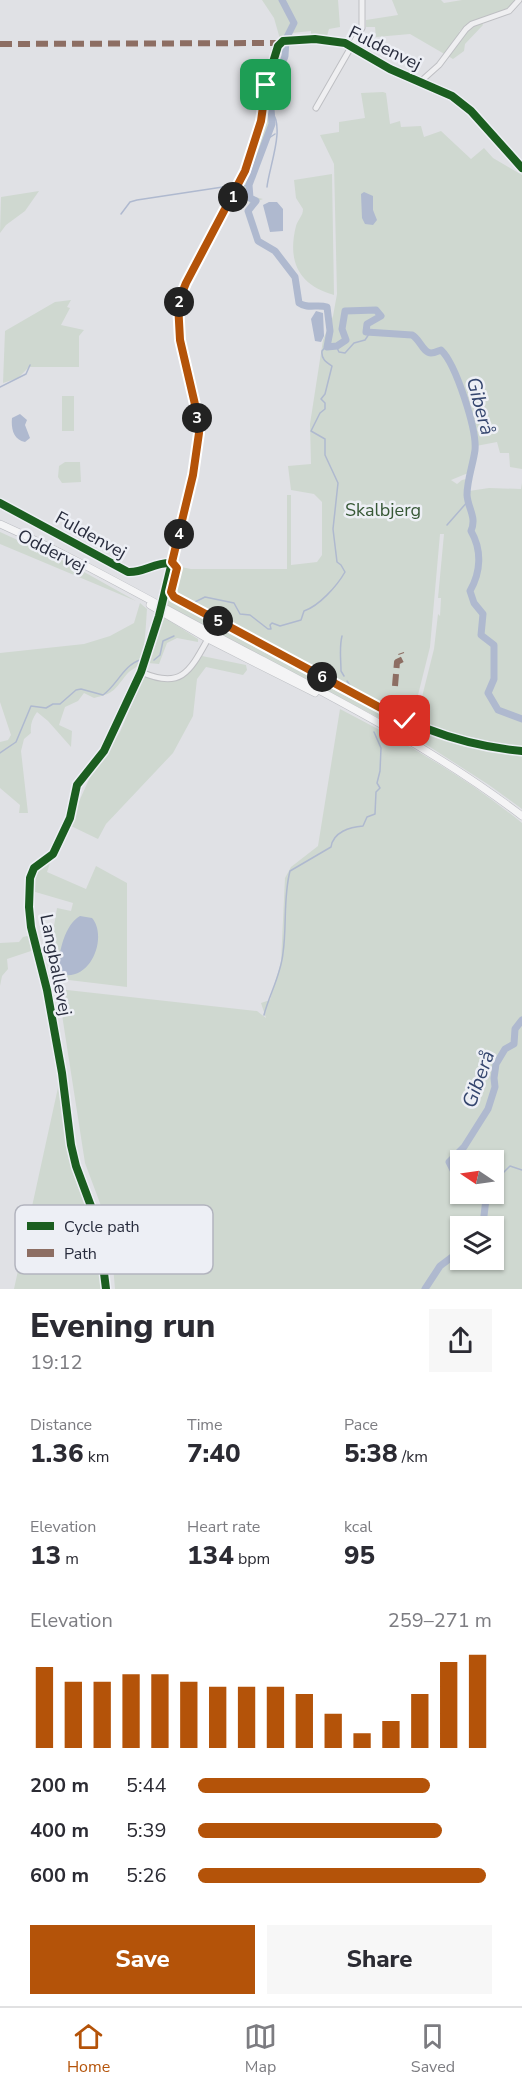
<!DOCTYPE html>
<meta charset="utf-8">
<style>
:root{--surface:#fff;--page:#f7f7f7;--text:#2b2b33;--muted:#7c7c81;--line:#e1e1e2;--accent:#b45309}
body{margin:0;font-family:"Nunito Sans",sans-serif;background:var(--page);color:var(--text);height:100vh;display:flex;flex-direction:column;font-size:22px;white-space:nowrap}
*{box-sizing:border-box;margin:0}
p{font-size:20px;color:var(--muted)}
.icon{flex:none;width:33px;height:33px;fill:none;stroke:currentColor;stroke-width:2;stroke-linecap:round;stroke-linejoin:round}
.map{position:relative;height:1289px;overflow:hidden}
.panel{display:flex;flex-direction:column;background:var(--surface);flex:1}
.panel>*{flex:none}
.needle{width:39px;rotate:283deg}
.tools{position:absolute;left:450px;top:1150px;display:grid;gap:12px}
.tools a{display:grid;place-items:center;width:54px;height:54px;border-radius:0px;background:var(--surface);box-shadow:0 2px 4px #0004;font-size:30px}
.pin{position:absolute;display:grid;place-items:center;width:51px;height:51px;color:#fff;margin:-26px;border-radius:12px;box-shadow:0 3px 9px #0006}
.km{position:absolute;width:30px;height:30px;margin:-15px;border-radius:50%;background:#222;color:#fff;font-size:16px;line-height:30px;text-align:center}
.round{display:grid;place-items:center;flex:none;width:63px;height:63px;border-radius:0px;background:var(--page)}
.overview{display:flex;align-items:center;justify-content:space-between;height:102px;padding:0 30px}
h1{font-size:33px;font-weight:800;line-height:45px}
.stats{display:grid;grid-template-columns:repeat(3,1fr);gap:9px;height:102px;padding:6px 30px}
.stats div{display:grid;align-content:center}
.stats b{font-size:26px;font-weight:800}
.stats small{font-size:16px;font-weight:400}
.stats p{font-size:16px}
.chart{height:168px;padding:12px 30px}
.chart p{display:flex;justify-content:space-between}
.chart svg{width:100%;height:108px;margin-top:6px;stroke:var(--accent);stroke-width:6}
.cta{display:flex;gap:12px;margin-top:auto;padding:12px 30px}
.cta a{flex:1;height:69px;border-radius:0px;background:var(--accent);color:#fff;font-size:24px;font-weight:800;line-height:69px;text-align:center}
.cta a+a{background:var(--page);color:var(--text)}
ul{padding:0 30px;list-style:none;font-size:20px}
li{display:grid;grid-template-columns:96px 72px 1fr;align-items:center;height:45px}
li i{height:15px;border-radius:8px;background:var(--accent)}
.menu{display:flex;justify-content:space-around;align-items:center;height:84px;border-top:2px solid var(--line);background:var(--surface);font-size:16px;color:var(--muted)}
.menu a{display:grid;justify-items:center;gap:3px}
.menu .selected{color:var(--accent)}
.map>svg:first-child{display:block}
.green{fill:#cfd8d0;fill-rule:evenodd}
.water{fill:#afb9cf}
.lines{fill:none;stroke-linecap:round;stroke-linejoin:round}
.stream{stroke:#afb9cf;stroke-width:1.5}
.river{stroke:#afb9cf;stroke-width:7}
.minor-casing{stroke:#bebfc3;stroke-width:7}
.major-casing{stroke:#bcbec3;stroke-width:8}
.minor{stroke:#efeff1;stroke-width:5}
.major{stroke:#f4f4f5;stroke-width:7}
.quiet{stroke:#8d6e63;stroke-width:6;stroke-dasharray:12 6;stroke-linecap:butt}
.cycleway-casing{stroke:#edeff5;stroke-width:11}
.cycleway{stroke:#1b5e20;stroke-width:8}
.route-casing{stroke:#fff;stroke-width:12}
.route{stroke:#b45309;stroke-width:8}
.labels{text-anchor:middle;stroke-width:5;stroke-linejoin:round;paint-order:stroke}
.street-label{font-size:18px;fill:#282c3d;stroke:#edeff5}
.park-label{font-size:18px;fill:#375836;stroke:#edeff5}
.water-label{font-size:20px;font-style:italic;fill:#34456e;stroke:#edeff5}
.key{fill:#edeff5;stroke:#b2b4be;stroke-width:1.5}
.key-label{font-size:16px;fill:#282c3d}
</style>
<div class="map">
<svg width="522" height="1289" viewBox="0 0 522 1289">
<rect width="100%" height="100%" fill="#e0e1e5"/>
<!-- green -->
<path class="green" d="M 262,0 L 338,0 L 340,27 L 329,29 L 327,36 L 311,37 L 311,31 L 292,33 L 289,38 L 280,39 L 274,18 Z
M 392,0 L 441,0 L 444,3 L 462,0 L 516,0 C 504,20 475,15 459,32 L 463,35 L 472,26 L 482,23 L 483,25 L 465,44 L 464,51 L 453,59 L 410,34 L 376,37 L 375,27 L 366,27 L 366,20 L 398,15 Z
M 383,92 L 386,93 L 390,124 L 400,121 L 401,127 L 421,126 L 424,137 L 441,131 L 471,159 L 484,148 L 493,158 L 522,175 L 522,469 L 510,467 L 509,453 L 500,453 L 497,442 L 476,446 L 473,471 L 451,480 L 457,484 L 462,480 L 471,478 L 469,491 L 489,488 L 521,489 L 522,483 L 522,747 L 485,744 L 426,727 L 418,721 L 417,717 L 434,649 L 438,614 L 440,616 L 441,598 L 438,598 L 444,534 L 440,534 L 430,647 L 412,719 L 407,720 L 176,596 L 173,592 L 181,567 L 191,569 L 287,569 L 287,495 L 291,495 L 291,565 L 317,562 L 322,555 L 322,502 L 314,494 L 291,490 L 288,466 L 311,464 L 310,424 L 323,340 L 333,316 L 337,294 L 334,164 L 320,135 L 339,132 L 339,122 L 365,118 L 361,93 Z
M 273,106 L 274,124 L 249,190 L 251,196 L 263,199 L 250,204 L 247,197 L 234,200 L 259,140 L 264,115 Z
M 332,174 L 334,295 C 299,285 287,262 296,226 C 298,219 303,216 303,209 L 296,198 L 294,180 Z
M 39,191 L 25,211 L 6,225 L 0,233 L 1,197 Z
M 71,300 L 67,307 L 70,308 L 61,325 L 84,330 L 79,336 L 79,367 L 29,367 L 18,378 L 3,383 L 5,331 L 55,302 Z
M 62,396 L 74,396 L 74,431 L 62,431 Z
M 65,462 L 80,462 L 81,482 L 62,483 L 58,477 L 59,466 Z
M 0,532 L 68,563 L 136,601 L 0,544 Z
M 172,598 L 407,725 L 409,729 L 485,751 L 522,753 L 522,809 L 489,785 L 416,738 L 165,604 L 165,600 Z
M 140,603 L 147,609 C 146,622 145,657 138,665 C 135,669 130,670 127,674 C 114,690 115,693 94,698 L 84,693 L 78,701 L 65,707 L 59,725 L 72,731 L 71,747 L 48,721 L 37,712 C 32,719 30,725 31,733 L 24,739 L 21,751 L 28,813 L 19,813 L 20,805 L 0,788 L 0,742 L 8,740 L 11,735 L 0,702 L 0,653 L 84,644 L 110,636 L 134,623 Z
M 162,616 L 198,639 L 198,642 L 177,638 L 167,643 L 159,664 L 148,663 Z
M 202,656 L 246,665 L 247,670 L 243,675 L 206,667 L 197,679 L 193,716 L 173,753 L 106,824 L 98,839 L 73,827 L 69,824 L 90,777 L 120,732 L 144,676 C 173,686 185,682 202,656 Z
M 340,709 C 404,742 466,777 522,823 L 522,1289 L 115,1289 L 110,1230 L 85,1163 L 58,989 L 257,1011 L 266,1018 L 261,1003 L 270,1000 L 281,962 L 285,878 L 291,867 L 318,846 ZM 460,1161 L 494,1161 L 494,1194 L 460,1194 ZM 460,1227 L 494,1227 L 494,1260 L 460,1260 Z
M 48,862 L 50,863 L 47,872 L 86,889 L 96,866 L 127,883 L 127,987 L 52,978 L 56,959 L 52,938 L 57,908 L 71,911 L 73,903 L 32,891 L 35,873 Z
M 31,935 L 34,950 L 7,959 L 8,969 L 2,976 L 0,986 L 0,943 L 19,942 L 23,937 Z
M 59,1083 L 69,1155 L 98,1241 L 102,1289 L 14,1289 Z"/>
<!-- water -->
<path class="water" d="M 364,192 L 373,196 L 373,210 L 377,220 L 373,225 L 365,224 L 362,218 L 361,194 Z
M 269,202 L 277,202 L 283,209 L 283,231 L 270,232 L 263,205 Z
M 316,311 L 323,313 L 324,336 L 321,342 L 315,341 L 311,319 Z
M 20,414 L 27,420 L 25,425 L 30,438 L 25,442 C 13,440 11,428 12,418 Z
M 80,916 L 92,918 C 107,935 93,978 65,975 L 58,968 C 59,952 65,924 80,916 Z"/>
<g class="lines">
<!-- stream -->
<path class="stream" d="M 266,140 L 275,134
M 241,185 L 248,186
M 267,187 C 269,167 286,126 271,111
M 121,214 L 130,202 L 137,200 L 236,185
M 336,346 L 339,352 L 345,353 L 354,343 L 365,340 L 369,334
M 0,387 L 26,374 L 30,365
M 447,525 L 469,500
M 195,602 L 205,597 L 234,603 L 240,614 L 250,615 L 268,629 L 271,629 L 270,625 L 272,623 L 280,626 L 301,620 L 304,611 C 319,606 337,586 345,572 L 341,565 L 337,562 L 333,529 L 338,483 L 325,455 L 325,439 L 311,431 L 320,413 L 325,409 L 325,403 L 321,399 L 325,394 L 332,366 C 326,362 321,359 322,351 L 327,345
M 342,636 C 339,648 341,659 341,671 L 344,676
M 154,660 L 160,655 L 163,641 L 174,636
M 347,681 L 353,690
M 0,753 L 16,742 L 31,706 L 46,708 L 53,704 L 60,704 L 76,690 L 81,689 L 103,695 C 117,685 124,665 140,660
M 264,1015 C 269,995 281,975 283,953 C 287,925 283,898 290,871 L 331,847 C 333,832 350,827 363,826 L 367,817 L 375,814 L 376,792 L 380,788 L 377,783 L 380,771 L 381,748 L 374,732
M 494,1178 L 500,1176 L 510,1166 L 522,1170"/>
<!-- river -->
<path class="river" d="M 282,0 L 294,23 L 286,39 L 285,56 L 280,70 L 270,92 L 272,124 L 249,185 L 250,198 L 256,201 L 248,211 L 258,241 L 275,251 L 295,277 L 299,303 C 307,309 318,304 327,307 L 330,331 L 327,347 L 337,346 L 346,340 L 342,329 L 345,311 L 376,310 L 381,316 L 367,324 L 366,332 L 412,335 C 420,339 423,353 431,353 C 435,353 438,351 441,350 C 456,364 477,430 475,450 C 473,465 467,480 467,495 C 468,509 477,517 471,531 C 482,550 481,572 470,591 L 474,603 L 483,614 L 481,635 L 494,645 L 494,679 L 488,693 L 498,710 L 522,719
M 460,1178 L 456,1176 L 449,1162 L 464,1147 L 488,1109 L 495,1087 L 494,1078 L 496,1064 L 505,1049 L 514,1044 L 515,1029 L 522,1020
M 480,1227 L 483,1224 L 486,1199 L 482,1194
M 425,1289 L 440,1266 L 460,1251"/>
<defs>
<path id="minor" d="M 420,82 L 439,65 L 466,29 L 472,24 L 509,11 L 519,0
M 316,108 L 362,28 L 362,0
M 0,503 L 128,572 C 144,573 154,562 172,563
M 163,602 L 193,475 L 199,433 L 197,413 L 180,340 L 179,303 L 186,283 L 245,171 L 258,136 L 266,85 L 280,43 L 315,39 L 345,43 L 390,69 L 452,96 L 471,111 L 522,168
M 141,672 C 182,690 190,671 209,637
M 412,724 C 448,739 483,747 522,751
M 106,1289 L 98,1225 L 76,1166 L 71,1145 L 62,1073 L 47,990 L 31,927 L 29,907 L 30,878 L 34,868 L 53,854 L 70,818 L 77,785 L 104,751 L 141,672 L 159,616"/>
<path id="major" d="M 0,524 C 78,559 154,603 230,643 C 330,696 432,747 522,816
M 150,605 L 208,639 L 315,693"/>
</defs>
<!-- minor casing -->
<use href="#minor" class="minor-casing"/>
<!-- major casing -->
<use href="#major" class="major-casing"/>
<!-- minor -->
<use href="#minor" class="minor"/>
<!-- major -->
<use href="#major" class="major"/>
<!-- quiet -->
<path class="quiet" d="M 0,44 L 280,43
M 395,686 L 397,662 L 403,659 L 401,653"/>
<defs>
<path id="cycleway" d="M 0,503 L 128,572 C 144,573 154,562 172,563
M 173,581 L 171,592 L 174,597 C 226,625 278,654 331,682 C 397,717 445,744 522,751
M 106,1289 L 98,1225 L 76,1166 L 71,1145 L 62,1073 L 47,990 L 31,927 L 29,907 L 30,878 L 34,868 L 53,854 L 70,818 L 77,785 L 104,751 L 141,672 L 159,616 L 193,475 L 199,433 L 197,413 L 180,340 L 178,315 L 181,294 L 245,171 L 261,121 L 266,85 L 278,46 L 283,41 L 315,39 L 345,43 L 390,69 L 452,96 L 471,111 L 522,168"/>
</defs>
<!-- cycleway casing -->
<use href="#cycleway" class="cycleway-casing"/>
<!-- cycleway -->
<use href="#cycleway" class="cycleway"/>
</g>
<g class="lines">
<defs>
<path id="route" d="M 266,85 L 261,121 L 245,171 L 186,283 L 178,303 L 180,340 L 197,413 L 199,433 L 193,475 L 172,562 L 177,568 L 171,592 L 174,597 L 405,721"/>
</defs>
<!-- route casing -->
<use href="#route" class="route-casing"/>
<!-- route -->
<use href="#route" class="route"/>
</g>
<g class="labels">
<!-- street labels -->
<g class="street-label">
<text transform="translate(385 48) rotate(26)" y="6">Fuldenvej</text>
<text transform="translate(91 535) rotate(29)" y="6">Fuldenvej</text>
<text transform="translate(52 551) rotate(27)" y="6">Oddervej</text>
<text transform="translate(56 965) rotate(79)" y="6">Langballevej</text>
</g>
<!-- park labels -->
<g class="park-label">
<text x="383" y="516">Skalbjerg</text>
</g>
<!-- water labels -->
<g class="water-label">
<text transform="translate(481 406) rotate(75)" y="7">Giberå</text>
<text transform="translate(478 1079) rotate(-70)" y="7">Giberå</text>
</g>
</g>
<!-- legend -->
<rect x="15" y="1205" width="198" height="69" rx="9" class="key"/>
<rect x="27" y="1222" width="27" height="8" fill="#1b5e20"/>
<rect x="27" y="1249" width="27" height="8" fill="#8d6e63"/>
<g class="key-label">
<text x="64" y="1232">Cycle path</text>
<text x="64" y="1259">Path</text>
</g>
</svg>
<div class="tools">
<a><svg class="needle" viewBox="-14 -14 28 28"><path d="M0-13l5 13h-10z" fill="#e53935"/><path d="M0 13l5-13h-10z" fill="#7c7c81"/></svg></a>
<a><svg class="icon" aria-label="layers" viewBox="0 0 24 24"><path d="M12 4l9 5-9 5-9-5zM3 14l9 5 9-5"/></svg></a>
</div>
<div class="pin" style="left:266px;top:85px;background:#1e9e55"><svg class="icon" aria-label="arrive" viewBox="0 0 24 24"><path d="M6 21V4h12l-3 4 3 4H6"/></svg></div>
<div class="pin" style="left:405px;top:721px;background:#d93025"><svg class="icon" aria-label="check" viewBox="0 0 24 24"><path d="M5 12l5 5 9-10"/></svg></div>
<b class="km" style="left:233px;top:197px">1</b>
<b class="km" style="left:179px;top:302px">2</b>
<b class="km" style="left:197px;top:418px">3</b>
<b class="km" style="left:179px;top:534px">4</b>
<b class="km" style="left:218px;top:621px">5</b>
<b class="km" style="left:322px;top:677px">6</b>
</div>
<section class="panel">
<div class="overview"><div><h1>Evening run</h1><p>19:12</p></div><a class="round"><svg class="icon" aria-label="share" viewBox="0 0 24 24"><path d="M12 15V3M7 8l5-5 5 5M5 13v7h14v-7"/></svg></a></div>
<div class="stats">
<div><p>Distance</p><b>1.36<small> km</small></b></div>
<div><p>Time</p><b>7:40</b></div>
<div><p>Pace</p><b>5:38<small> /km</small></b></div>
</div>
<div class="stats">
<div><p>Elevation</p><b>13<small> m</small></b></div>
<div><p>Heart rate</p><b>134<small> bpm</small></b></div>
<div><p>kcal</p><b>95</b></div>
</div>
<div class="chart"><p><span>Elevation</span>259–271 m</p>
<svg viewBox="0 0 160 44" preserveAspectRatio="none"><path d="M5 44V11M15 44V17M25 44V17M35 44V14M45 44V14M55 44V17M65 44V19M75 44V19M85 44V19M95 44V22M105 44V30M115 44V38M125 44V33M135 44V22M145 44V9M155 44V6"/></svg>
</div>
<ul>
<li><b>200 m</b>5:44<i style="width:79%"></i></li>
<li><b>400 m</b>5:39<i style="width:83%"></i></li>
<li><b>600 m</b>5:26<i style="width:98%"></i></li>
</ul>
<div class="cta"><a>Save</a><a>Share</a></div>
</section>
<nav class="menu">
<a class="selected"><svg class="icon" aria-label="home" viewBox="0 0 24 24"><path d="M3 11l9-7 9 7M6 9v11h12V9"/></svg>Home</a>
<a><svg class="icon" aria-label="map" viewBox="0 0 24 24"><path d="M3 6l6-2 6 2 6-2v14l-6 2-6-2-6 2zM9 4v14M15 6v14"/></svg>Map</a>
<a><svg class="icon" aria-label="saved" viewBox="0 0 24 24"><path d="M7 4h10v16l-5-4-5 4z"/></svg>Saved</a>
</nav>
